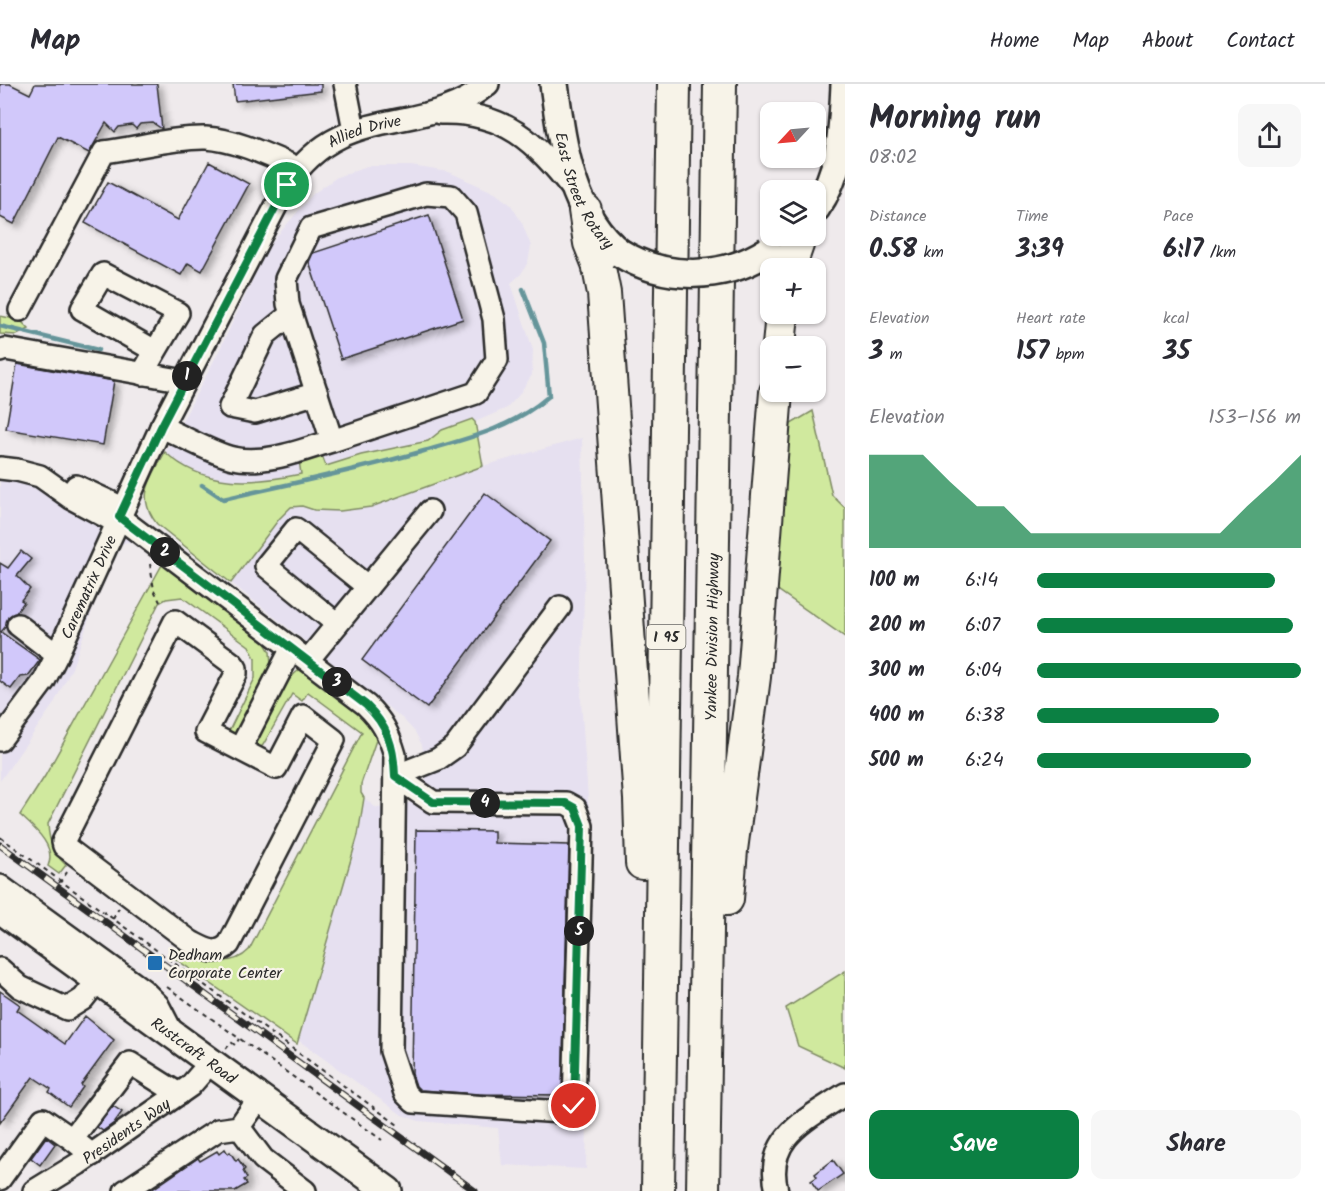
<!DOCTYPE html>
<meta charset="utf-8">
<style>
:root{--surface:#fff;--page:#f7f7f7;--text:#2b2b33;--muted:#7c7c81;--line:#e1e1e2;--accent:#0b8043}
body{margin:0;font-family:Kalam,sans-serif;background:var(--page);color:var(--text);height:100vh;display:flex;flex-direction:column;font-size:22px;white-space:nowrap}
*{box-sizing:border-box;margin:0}
p{font-size:20px;color:var(--muted)}
.icon{flex:none;width:33px;height:33px;fill:none;stroke:currentColor;stroke-width:2;stroke-linecap:round;stroke-linejoin:round}
.map{position:relative;flex:1;overflow:hidden}
.sheet{display:flex;flex-direction:column;background:var(--surface);width:480px}
.sheet>*{flex:none}
.needle{width:39px;rotate:244deg}
.fabs{position:absolute;left:760px;top:18px;display:grid;gap:12px}
.fabs a{display:grid;place-items:center;width:66px;height:66px;border-radius:12px;background:var(--surface);box-shadow:0 2px 4px #0004;font-size:30px}
.pin{position:absolute;display:grid;place-items:center;width:51px;height:51px;color:#fff;margin:-26px;border:3px solid #fff;border-radius:50%;box-shadow:0 2px 6px #0007}
.km{position:absolute;width:30px;height:30px;margin:-15px;border-radius:50%;background:#222;color:#fff;font-size:16px;line-height:30px;text-align:center}
.round{display:grid;place-items:center;flex:none;width:63px;height:63px;border-radius:12px;background:var(--page)}
.head{display:flex;align-items:center;justify-content:space-between;height:102px;padding:0 24px}
h1{font-size:33px;font-weight:700;line-height:45px}
.figures{display:grid;grid-template-columns:repeat(3,1fr);gap:9px;height:102px;padding:6px 24px}
.figures div{display:grid;align-content:center}
.figures b{font-size:26px;font-weight:700}
.figures small{font-size:16px;font-weight:400}
.figures p{font-size:16px}
.chart{height:168px;padding:12px 24px}
.chart p{display:flex;justify-content:space-between}
.chart svg{width:100%;height:108px;margin-top:6px;fill:var(--accent);opacity:.7}
.action{display:flex;gap:12px;margin-top:auto;padding:12px 24px}
.action a{flex:1;height:69px;border-radius:12px;background:var(--accent);color:#fff;font-size:24px;font-weight:700;line-height:69px;text-align:center}
.action a+a{background:var(--page);color:var(--text)}
ul{padding:0 24px;list-style:none;font-size:20px}
li{display:grid;grid-template-columns:96px 72px 1fr;align-items:center;height:45px}
li i{height:15px;border-radius:8px;background:var(--accent)}
header{display:flex;align-items:center;gap:36px;box-sizing:border-box;height:84px;padding:0 30px;background:var(--surface);border-bottom:2px solid var(--line)}
header strong{font-size:28px}
nav{display:flex;gap:33px;margin-inline-start:auto;font-size:21px}
main{display:flex;flex:1;min-height:0}
.map>svg:first-child{display:block}
.built{fill:#e6e0f0}
.green{fill:#d0e99e;stroke:#7e8a64;stroke-width:1.5}
.lines{fill:none;stroke-linecap:round;stroke-linejoin:round}
.stream{stroke:#65959a;stroke-width:4.5}
.building{fill:#d1c8fa;stroke:#2b2b2b;stroke-width:1.5;filter:url(#shadow)}
.minor-casing{stroke:#2b2b2b;stroke-width:26}
.major-casing{stroke:#2b2b2b;stroke-width:32}
.highway-casing{stroke:#2b2b2b;stroke-width:36}
.path{stroke:#2b2b2b;stroke-width:2;stroke-dasharray:4.5 4.5;stroke-linecap:butt}
.minor{stroke:#f7f3e8;stroke-width:21}
.major{stroke:#f7f3e8;stroke-width:27}
.highway{stroke:#f7f3e8;stroke-width:32}
.rail-casing{stroke:#2b2b2b;stroke-width:7}
.rail{stroke:#f7f3e8;stroke-width:4.5;stroke-dasharray:14;stroke-linecap:butt}
.major-bridge-casing{stroke:#2b2b2b;stroke-width:32;stroke-linecap:butt}
.major-bridge{stroke:#f7f3e8;stroke-width:27}
.route-casing{stroke:#fff;stroke-width:12}
.route{stroke:#0b8043;stroke-width:8}
.poi-dot{fill:#1f6fb2;stroke:#f7f3e8;stroke-width:2}
.labels{text-anchor:middle;stroke-width:4.5;stroke-linejoin:round;paint-order:stroke}
.shield{fill:#f7f3e8;stroke:#686764;stroke-width:1.5}
.shield-label{font-size:15px;font-weight:bold;fill:#2b2b2b}
.street-label{font-size:16px;fill:#2b2b2b;stroke:#f7f3e8}
.poi-label{font-size:16px;fill:#2b2b2b;stroke:#f7f3e8;text-anchor:start}
</style>
<header>
<strong>Map</strong>
<nav><a>Home</a><a>Map</a><a>About</a><a>Contact</a></nav>
</header>
<main>
<div class="map">
<svg width="845" height="1107" viewBox="0 0 845 1107">
<defs>
<filter id="shadow"><feDropShadow dx="5.5" dy="3.5" stdDeviation="3" flood-color="#0004"/></filter>
</defs>
<rect width="100%" height="100%" fill="#efeaec"/>
<filter id="ink" filterUnits="userSpaceOnUse"><feTurbulence type="fractalNoise" baseFrequency=".0167" numOctaves="2"/><feDisplacementMap in="SourceGraphic" scale="12" xChannelSelector="R" yChannelSelector="G"/><feConvolveMatrix kernelMatrix="1 2 1 2 8 2 1 2 1" color-interpolation-filters="sRGB"/></filter>
<g filter="url(#ink)">
<!-- built -->
<path class="built" d="M 367,82 L 411,82 L 449,88 L 495,109 L 511,121 L 522,139 L 531,162 L 528,178 L 521,190 L 511,199 L 533,266 L 532,291 L 518,312 L 507,324 L 475,338 L 483,382 L 582,354 L 585,475 L 581,616 L 592,771 L 586,1085 L 502,1081 L 498,1044 L 419,1037 L 402,1031 L 298,956 L 358,751 L 364,714 L 375,723 L 383,724 L 399,723 L 414,717 L 425,703 L 427,690 L 422,661 L 415,648 L 403,635 L 157,440 L 150,432 L 145,418 L 148,402 L 217,271 L 267,166 L 276,153 L 313,110 L 337,93 Z
M 0,393 L 27,398 L 81,426 L 137,459 L 127,458 L 122,460 L 111,472 L 72,584 L 53,621 L 0,697 Z"/>
<!-- green -->
<path class="green" d="M 0,232 L 20,236 L 29,245 L 17,251 L 0,250 Z
M 813,327 L 832,411 L 845,424 L 845,553 L 775,504 L 779,431 L 791,340 Z
M 472,335 L 475,338 L 483,382 L 371,423 L 340,427 L 314,426 L 302,422 L 291,423 L 279,435 L 231,499 L 157,440 C 135,412 151,395 165,368 C 204,404 253,400 301,390 L 299,376 L 321,369 L 326,382 L 361,371 L 428,357 L 442,346 Z
M 163,479 L 262,554 L 270,568 L 271,580 L 238,646 L 232,652 L 229,647 L 255,594 L 255,574 L 249,562 L 182,513 L 166,515 L 159,519 L 48,740 C 49,758 53,769 66,781 L 59,790 L 48,782 C 57,762 33,743 20,731 L 45,692 Z
M 300,585 L 305,585 L 366,633 L 372,642 L 376,656 L 361,700 L 361,709 L 364,714 L 358,751 L 297,960 L 173,873 L 181,864 C 200,877 231,885 249,866 L 362,648 L 308,608 L 302,617 L 292,610 L 263,661 L 260,664 L 253,662 C 266,637 277,603 300,585 Z
M 845,887 L 845,984 L 798,962 L 786,924 Z"/>
<g class="lines">
<!-- stream -->
<path class="stream" d="M 0,242 L 98,266
M 202,401 L 223,415 C 290,400 358,386 424,367 C 470,354 512,344 549,312 L 544,259 L 523,205"/>
</g>
<!-- building -->
<path class="building" d="M 0,0 L 10,0 L 30,10 L 35,0 L 157,0 L 162,45 L 153,39 L 140,40 L 136,45 L 132,41 L 119,43 L 115,48 L 106,39 L 89,69 L 58,53 L 14,140 L 0,133 Z
M 233,0 L 321,0 L 321,7 L 235,17 Z
M 209,78 L 249,100 L 202,187 L 188,179 L 181,191 L 85,139 L 108,98 L 178,136 Z
M 429,131 L 463,235 L 341,275 L 309,178 L 313,169 Z
M 17,280 L 114,297 L 103,361 L 6,345 Z
M 485,409 L 550,457 L 427,624 L 362,576 Z
M 21,467 L 31,475 L 17,492 L 30,505 L 21,516 L 24,518 L 16,529 L 8,533 L 6,542 L 1,548 L 40,576 L 28,592 L 20,593 L 11,605 L 0,597 L 0,479 L 8,484 Z
M 416,746 L 494,747 L 494,759 L 569,761 L 562,1011 L 479,1010 L 420,1006 L 416,1002 L 412,990 Z
M 0,907 L 20,921 L 17,926 L 65,960 L 85,932 L 114,956 L 81,1001 L 83,1003 L 69,1023 L 49,1008 L 51,1005 L 33,993 L 0,1039 Z
M 113,1022 L 122,1028 L 114,1039 L 103,1047 L 97,1043 Z
M 46,1053 L 55,1060 L 40,1081 L 31,1074 Z
M 225,1065 L 228,1070 L 230,1068 L 236,1077 L 238,1075 L 245,1085 L 243,1087 L 247,1094 L 244,1096 L 247,1100 L 235,1107 L 150,1107 L 198,1074 L 200,1077 L 217,1067 L 219,1070 Z
M 833,1076 L 843,1090 L 818,1107 L 811,1097 L 817,1093 L 815,1090 Z"/>
<g class="lines">
<defs>
<g id="minor">
<path d="M 345,0 L 354,46"/>
<path d="M 440,29 C 505,27 535,58 573,105"/>
<path d="M 20,226 L 104,68 C 135,64 176,53 206,54 C 237,56 269,72 298,84"/>
<path d="M 291,230 L 265,251 L 230,323 L 255,328 L 317,309"/>
<path d="M 0,267 L 5,265 L 185,297"/>
<path d="M 142,290 L 178,229 L 103,190 L 82,225 L 155,267"/>
<path d="M 161,343 C 181,351 213,370 233,374 C 265,381 302,366 332,357 L 288,220 L 286,195 L 311,144 L 426,110 L 451,112 L 466,129 L 494,235 L 497,276 L 476,309 L 332,357"/>
<path d="M 0,384 L 17,386 L 40,392 L 71,414 L 116,438"/>
<path d="M 76,402 L 123,424"/>
<path d="M 119,433 L 366,621 C 382,636 389,650 395,671 L 391,967 L 405,1009 L 414,1018 L 561,1028 L 574,1021 L 582,742 L 575,724 L 566,719 L 433,718 L 395,692"/>
<path d="M 175,537 L 233,580 L 236,584 L 236,590 L 206,648 L 276,684 L 303,632 L 334,656 L 229,860 C 216,873 205,865 191,858 L 64,762 L 63,758 Z"/>
<path d="M 337,540 L 266,482 L 296,445 L 368,503"/>
<path id="s1" d="M 57,571 L 161,343 L 287,101 C 343,15 423,55 488,0"/>
<path d="M 308,576 L 430,427"/>
<path d="M 0,656 L 44,597 L 57,571 L 18,541"/>
<path d="M 240,665 L 292,564"/>
<path d="M 395,692 L 438,675 L 455,663 L 560,523"/>
<path d="M 0,802 L 143,906 L 158,921 L 173,950"/>
<path d="M 0,885 L 20,903 L 67,925 L 83,915 L 98,896"/>
<path d="M 239,1043 L 263,1075 L 305,1107"/>
<path d="M 92,1071 L 72,1055 L 130,979 L 179,1010"/>
<path d="M 0,1095 L 43,1035 L 72,1055"/>
<path id="s2" d="M 34,1107 L 78,1080 L 190,1002 L 211,978"/>
<path d="M 125,1107 L 218,1046 L 239,1043 L 260,1013"/>
<path d="M 777,1107 C 763,1053 808,1035 845,1010"/>
</g>
<g id="major">
<path id="s3" d="M 554,0 C 562,58 570,131 620,169"/>
<path d="M 816,124 C 842,86 843,44 845,0"/>
<path id="s4" d="M 0,825 L 388,1107"/>
</g>
<g id="highway">
<path d="M 585,126 L 590,159 L 598,179 L 604,209 L 640,715 L 642,779"/>
<path d="M 789,184 L 800,152"/>
<path d="M 779,262 L 782,230"/>
<path d="M 727,815 L 731,766 L 754,593 L 776,308"/>
<path d="M 658,1107 L 674,0"/>
<path id="s5" d="M 703,1107 L 720,0"/>
</g>
</defs>
<!-- minor casing -->
<use href="#minor" class="minor-casing"/>
<!-- major casing -->
<use href="#major" class="major-casing"/>
<!-- highway casing -->
<use href="#highway" class="highway-casing"/>
<!-- path -->
<path class="path" d="M 150,480 L 154,506 L 160,518
M 0,753 L 398,1041
M 59,799 L 68,787
M 113,835 L 119,824
M 167,903 L 382,1056
M 226,965 L 231,958 L 235,961 L 239,955"/>
<!-- minor -->
<use href="#minor" class="minor"/>
<!-- major -->
<use href="#major" class="major"/>
<!-- highway -->
<use href="#highway" class="highway"/>
<defs>
<path id="rail" d="M 0,761 L 475,1107"/>
</defs>
<!-- rail casing -->
<use href="#rail" class="rail-casing"/>
<!-- rail -->
<use href="#rail" class="rail"/>
<defs>
<path id="major-bridge" d="M 620,169 C 666,197 723,196 768,167"/>
</defs>
<!-- major-bridge casing -->
<use href="#major-bridge" class="major-bridge-casing"/>
<!-- major-bridge -->
<use href="#major-bridge" class="major-bridge"/>
</g>
</g>
<g class="lines" filter="url(#ink)">
<defs>
<path id="route" d="M 287,101 L 161,343 L 119,433 L 366,621 C 388,642 394,663 395,692 L 433,718 L 566,719 L 575,724 L 582,742 L 574,1022"/>
</defs>
<!-- route casing -->
<use href="#route" class="route-casing"/>
<!-- route -->
<use href="#route" class="route"/>
</g>
<!-- markers -->
<rect class="poi-dot" x="147" y="871" width="16" height="16" rx="3"/>
<g class="labels">
<!-- shield labels -->
<rect class="shield" x="646.5" y="541" width="39" height="24" rx="4.5"/>
<g class="shield-label">
<text x="666" y="558">I 95</text>
</g>
<!-- street labels -->
<g class="street-label">
<text dy="6" stroke="none"><textPath href="#s1" startOffset="621">Allied Drive</textPath></text>
<text dy="6" stroke="none"><textPath href="#s3" startOffset="112">East Street Rotary</textPath></text>
<text dy="6" stroke="none"><textPath href="#s1" startOffset="75">Carematrix Drive</textPath></text>
<text dy="6" stroke="none"><textPath href="#s5" startOffset="554">Yankee Division Highway</textPath></text>
<text dy="6" stroke="none"><textPath href="#s4" startOffset="240">Rustcraft Road</textPath></text>
<text dy="6" stroke="none"><textPath href="#s2" startOffset="110">Presidents Way</textPath></text>
</g>
<!-- poi labels -->
<g class="poi-label">
<text x="168" y="876">Dedham<tspan x="168" dy="18">Corporate Center</tspan></text>
</g>
</g>
</svg>
<div class="fabs">
<a><svg class="needle" viewBox="-14 -14 28 28"><path d="M0-13l5 13h-10z" fill="#e53935"/><path d="M0 13l5-13h-10z" fill="#7c7c81"/></svg></a>
<a><svg class="icon" aria-label="layers" viewBox="0 0 24 24"><path d="M12 4l9 5-9 5-9-5zM3 14l9 5 9-5"/></svg></a>
<a>+</a>
<a>−</a>
</div>
<div class="pin" style="left:287px;top:101px;background:#1e9e55"><svg class="icon" aria-label="arrive" viewBox="0 0 24 24"><path d="M6 21V4h12l-3 4 3 4H6"/></svg></div>
<div class="pin" style="left:574px;top:1022px;background:#d93025"><svg class="icon" aria-label="check" viewBox="0 0 24 24"><path d="M5 12l5 5 9-10"/></svg></div>
<b class="km" style="left:187px;top:292px">1</b>
<b class="km" style="left:165px;top:468px">2</b>
<b class="km" style="left:337px;top:598px">3</b>
<b class="km" style="left:485px;top:719px">4</b>
<b class="km" style="left:579px;top:847px">5</b>
</div>
<section class="sheet">
<div class="head"><div><h1>Morning run</h1><p>08:02</p></div><a class="round"><svg class="icon" aria-label="share" viewBox="0 0 24 24"><path d="M12 15V3M7 8l5-5 5 5M5 13v7h14v-7"/></svg></a></div>
<div class="figures">
<div><p>Distance</p><b>0.58<small> km</small></b></div>
<div><p>Time</p><b>3:39</b></div>
<div><p>Pace</p><b>6:17<small> /km</small></b></div>
</div>
<div class="figures">
<div><p>Elevation</p><b>3<small> m</small></b></div>
<div><p>Heart rate</p><b>157<small> bpm</small></b></div>
<div><p>kcal</p><b>35</b></div>
</div>
<div class="chart"><p><span>Elevation</span>153–156 m</p>
<svg viewBox="0 0 160 44" preserveAspectRatio="none"><path d="M0 44V6L10 6L20 6L30 17L40 27L50 27L60 38L70 38L80 38L90 38L100 38L110 38L120 38L130 38L140 27L150 17L160 6V44z"/></svg>
</div>
<ul>
<li><b>100 m</b>6:14<i style="width:90%"></i></li>
<li><b>200 m</b>6:07<i style="width:97%"></i></li>
<li><b>300 m</b>6:04<i style="width:100%"></i></li>
<li><b>400 m</b>6:38<i style="width:69%"></i></li>
<li><b>500 m</b>6:24<i style="width:81%"></i></li>
</ul>
<div class="action"><a>Save</a><a>Share</a></div>
</section>
</main>
